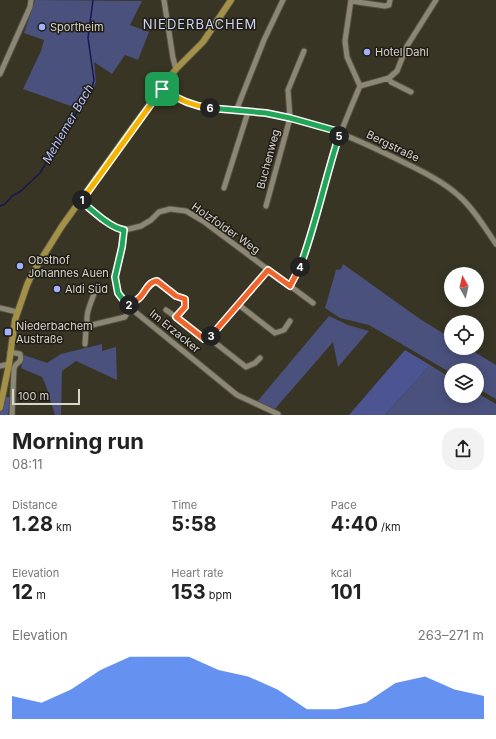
<!DOCTYPE html>
<meta charset="utf-8">
<style>
:root{--surface:#fff;--page:#f2f2f2;--text:#222;--muted:#767676;--accent:#2563eb}
body{margin:0;font-family:Inter,sans-serif;background:var(--page);color:var(--text);height:100vh;display:flex;flex-direction:column;font-size:15px;white-space:nowrap}
*{box-sizing:border-box;margin:0}
p{font-size:13px;color:var(--muted)}
.icon{flex:none;width:22px;height:22px;fill:none;stroke:currentColor;stroke-width:2;stroke-linecap:round;stroke-linejoin:round}
.map{position:relative;height:415px;overflow:hidden}
.details{display:flex;flex-direction:column;background:var(--surface);flex:1}
.details>*{flex:none}
.needle{width:26px;rotate:352deg}
.tools{position:absolute;left:444px;top:267px;display:grid;gap:8px}
.tools a{display:grid;place-items:center;width:40px;height:40px;border-radius:50%;background:var(--surface);box-shadow:0 2px 10px #0003;font-size:20px}
.scale{position:absolute;left:12px;bottom:10px;width:68px;box-sizing:border-box;padding-left:4px;border:2px solid #d8d5cb;border-top:0;font-size:11px;line-height:14px;white-space:nowrap;color:#d8d5cb;-webkit-text-stroke:3px #1e1c15;paint-order:stroke}
.pin{position:absolute;display:grid;place-items:center;width:34px;height:34px;color:#fff;margin:-17px;border-radius:8px;box-shadow:0 2px 6px #0006}
.km{position:absolute;width:20px;height:20px;margin:-10px;border-radius:50%;background:#222;color:#fff;font-size:11px;line-height:20px;text-align:center}
.round{display:grid;place-items:center;flex:none;width:42px;height:42px;border-radius:16px;background:var(--page)}
.summary{display:flex;align-items:center;justify-content:space-between;height:68px;padding:0 12px}
h1{font-size:22px;font-weight:700;line-height:30px}
.figures{display:grid;grid-template-columns:repeat(3,1fr);gap:6px;height:68px;padding:4px 12px}
.figures div{display:grid;align-content:center}
.figures b{font-size:20px;font-weight:700}
.figures small{font-size:11px;font-weight:400}
.figures p{font-size:11px}
.chart{height:112px;padding:8px 12px}
.chart p{display:flex;justify-content:space-between}
.chart svg{width:100%;height:72px;margin-top:4px;fill:var(--accent);opacity:.7}
.map>svg:first-child{display:block}
.green{fill:#4a517c}
.forest{fill:#4c5491}
.lines{fill:none;stroke-linecap:round;stroke-linejoin:round}
.stream{stroke:#181850;stroke-width:1.5}
.minor-casing{stroke:#545042;stroke-width:7}
.major-casing{stroke:#545042;stroke-width:8}
.minor{stroke:#8c8774;stroke-width:5}
.major{stroke:#a39148;stroke-width:6}
.split-1-casing{stroke:#fff;stroke-width:8}
.split-2-casing{stroke:#fff;stroke-width:8}
.split-3-casing{stroke:#fff;stroke-width:8}
.split-4-casing{stroke:#fff;stroke-width:8}
.split-5-casing{stroke:#fff;stroke-width:8}
.split-6-casing{stroke:#fff;stroke-width:8}
.split-7-casing{stroke:#fff;stroke-width:8}
.split-1{stroke:#f5b400;stroke-width:5}
.split-2{stroke:#22a559;stroke-width:5}
.split-3{stroke:#f0652b;stroke-width:5}
.split-4{stroke:#f0652b;stroke-width:5}
.split-5{stroke:#22a559;stroke-width:5}
.split-6{stroke:#22a559;stroke-width:5}
.split-7{stroke:#f5b400;stroke-width:5}
.poi-dot{fill:#a4b1fc;stroke:#1e1c15;stroke-width:1.5}
.labels{text-anchor:middle;stroke-width:3;stroke-linejoin:round;paint-order:stroke}
.poi-label{font-size:11px;fill:#d8d5cb;stroke:#1e1c15;text-anchor:start}
.street-label{font-size:11px;fill:#d8d5cb;stroke:#1e1c15}
.water-label{font-size:12px;font-style:italic;fill:#bcc7fe;stroke:#1e1c15}
.quarter-label{font-size:13px;letter-spacing:1px;fill:#d0d6f3;stroke:#1e1c15}
</style>
<div class="map">
<svg width="496" height="415" viewBox="0 0 496 415">
<rect width="100%" height="100%" fill="#393524"/>
<!-- green -->
<path class="green" d="M 35,0 L 142,1 L 130,25 L 149,32 L 138,60 L 125,55 L 112,74 L 94,62 L 96,82 L 82,110 L 23,89 L 41,51 L 44,40 L 24,33 Z
M 343,264 L 420,319 L 451,338 L 451,348 L 468,348 L 496,365 L 496,399 L 477,388 L 477,370 L 451,370 L 451,373 L 369,325 L 340,318 L 325,308 L 336,270 L 341,269 Z
M 329,316 L 348,325 L 369,331 L 338,367 L 333,342 L 274,410 L 256,403 Z
M 102,344 L 102,351 L 116,347 L 117,380 L 76,361 L 62,371 L 61,415 L 55,415 L 46,386 L 42,377 L 21,368 L 24,355 L 47,363 L 61,354 Z
M 430,365 L 451,378 L 451,396 L 477,396 L 477,393 L 496,404 L 496,415 L 385,415 Z"/>
<!-- forest -->
<path class="forest" d="M 405,350 L 430,365 L 385,415 L 349,415 Z
M 0,394 L 10,398 L 8,415 L 0,415 Z"/>
<g class="lines">
<!-- stream -->
<path class="stream" d="M 0,206 L 5,204 L 12,196 L 21,191 L 40,173 L 92,87 L 94,80 L 88,38 L 93,0"/>
<defs>
<path id="minor" d="M 164,0 L 173,58 L 176,69
M 351,1 L 385,6 L 389,5 L 390,0
M 0,74 L 30,7 L 31,0
M 389,78 L 391,82 L 411,92
M 360,86 L 389,78 L 397,71 L 407,46 L 436,0
M 162,89 C 174,97 188,105 203,107 C 224,111 245,110 266,113 C 316,120 361,141 405,163 C 424,172 444,182 459,196 C 474,209 485,228 496,244
M 236,111 L 264,40 L 283,0
M 224,188 L 248,112
M 81,201 L 110,224 L 119,229 L 129,229 L 141,226 L 151,220 L 159,212 L 170,209 L 186,211 L 203,221 L 313,303
M 266,206 L 290,118 L 288,90 L 304,51
M 124,230 C 123,236 123,242 122,248 C 119,264 111,278 119,294 C 121,299 126,301 128,306 L 237,395 L 278,414
M 290,286 C 312,249 318,205 330,164 C 338,137 349,112 360,86 L 347,57 L 345,41 L 351,0
M 95,291 C 92,301 84,315 88,326 L 125,317 C 128,313 127,309 129,305 C 131,301 136,301 139,298 C 145,292 149,282 157,281 L 176,296 L 185,299 L 185,307 L 176,317 L 204,339 L 209,338
M 239,305 L 275,333 L 284,330 L 290,321
M 0,308 L 17,312
M 166,310 L 176,317
M 85,344 L 86,330 L 88,326
M 10,352 L 20,354 C 23,364 16,361 14,368 L 12,415
M 260,358 L 255,363 L 246,367 L 209,338 L 268,270
M 0,366 L 9,364"/>
<path id="major" d="M 0,408 L 9,364 L 15,320 L 27,285 L 32,274 L 62,226 L 130,131 L 176,69 L 203,42 L 231,0"/>
</defs>
<!-- minor casing -->
<use href="#minor" class="minor-casing"/>
<!-- major casing -->
<use href="#major" class="major-casing"/>
<!-- minor -->
<use href="#minor" class="minor"/>
<!-- major -->
<use href="#major" class="major"/>
</g>
<g class="lines">
<defs>
<path id="split-1" d="M 82,200 L 162,89"/>
<path id="split-2" d="M 82,200 L 81,201 C 92,210 110,228 124,230 L 122,247 L 115,277 L 118,293 L 128,306 L 129,305"/>
<path id="split-3" d="M 129,305 C 132,301 135,302 138,299 C 145,294 147,282 157,281 L 176,296 L 185,299 L 185,307 L 176,317 L 204,339 L 206,339 L 211,336"/>
<path id="split-4" d="M 211,336 L 268,270 L 290,286 L 300,267"/>
<path id="split-5" d="M 300,267 C 316,224 325,179 339,136"/>
<path id="split-6" d="M 210,108 L 266,113 L 290,118 L 340,132 L 339,136"/>
<path id="split-7" d="M 162,89 C 177,99 192,106 210,108"/>
</defs>
<!-- split-1 casing -->
<use href="#split-1" class="split-1-casing"/>
<!-- split-2 casing -->
<use href="#split-2" class="split-2-casing"/>
<!-- split-3 casing -->
<use href="#split-3" class="split-3-casing"/>
<!-- split-4 casing -->
<use href="#split-4" class="split-4-casing"/>
<!-- split-5 casing -->
<use href="#split-5" class="split-5-casing"/>
<!-- split-6 casing -->
<use href="#split-6" class="split-6-casing"/>
<!-- split-7 casing -->
<use href="#split-7" class="split-7-casing"/>
<!-- split-1 -->
<use href="#split-1" class="split-1"/>
<!-- split-2 -->
<use href="#split-2" class="split-2"/>
<!-- split-3 -->
<use href="#split-3" class="split-3"/>
<!-- split-4 -->
<use href="#split-4" class="split-4"/>
<!-- split-5 -->
<use href="#split-5" class="split-5"/>
<!-- split-6 -->
<use href="#split-6" class="split-6"/>
<!-- split-7 -->
<use href="#split-7" class="split-7"/>
</g>
<!-- markers -->
<g class="poi-dot">
<circle cx="42" cy="27" r="4"/>
<circle cx="367" cy="52" r="4"/>
<circle cx="20" cy="266" r="4"/>
<circle cx="57" cy="289" r="4"/>
<rect x="4" y="328" width="8" height="8" rx="2"/>
</g>
<g class="labels">
<!-- poi labels -->
<g class="poi-label">
<text x="50" y="31">Sportheim</text>
<text x="375" y="56">Hotel Dahl</text>
<text x="28" y="264">Obsthof<tspan x="28" dy="13">Johannes Auen</tspan></text>
<text x="65" y="293">Aldi Süd</text>
<text x="16" y="330">Niederbachem<tspan x="16" dy="13">Austraße</tspan></text>
</g>
<!-- street labels -->
<g class="street-label">
<text transform="translate(393 146) rotate(26)" y="4">Bergstraße</text>
<text transform="translate(268 159) rotate(-75)" y="4">Buchenweg</text>
<text transform="translate(226 228) rotate(35)" y="4">Holzfolder Weg</text>
<text transform="translate(175 331) rotate(39)" y="4">Im Erzacker</text>
</g>
<!-- water labels -->
<g class="water-label">
<text transform="translate(68 124) rotate(-60)" y="4">Mehlemer Bach</text>
</g>
<!-- quarter labels -->
<g class="quarter-label">
<text x="200" y="29">NIEDERBACHEM</text>
</g>
</g>
</svg>
<div class="tools">
<a><svg class="needle" viewBox="-14 -14 28 28"><path d="M0-13l5 13h-10z" fill="#e53935"/><path d="M0 13l5-13h-10z" fill="#767676"/></svg></a>
<a><svg class="icon" aria-label="locate" viewBox="0 0 24 24"><circle cx="12" cy="12" r="6"/><path d="M12 2v4M12 18v4M2 12h4M18 12h4"/></svg></a>
<a><svg class="icon" aria-label="layers" viewBox="0 0 24 24"><path d="M12 4l9 5-9 5-9-5zM3 14l9 5 9-5"/></svg></a>
</div>
<div class="scale">100 m</div>
<div class="pin" style="left:162px;top:89px;background:#1e9e55"><svg class="icon" aria-label="arrive" viewBox="0 0 24 24"><path d="M6 21V4h12l-3 4 3 4H6"/></svg></div>
<b class="km" style="left:82px;top:200px">1</b>
<b class="km" style="left:129px;top:305px">2</b>
<b class="km" style="left:211px;top:336px">3</b>
<b class="km" style="left:300px;top:267px">4</b>
<b class="km" style="left:339px;top:136px">5</b>
<b class="km" style="left:210px;top:108px">6</b>
</div>
<section class="details">
<div class="summary"><div><h1>Morning run</h1><p>08:11</p></div><a class="round"><svg class="icon" aria-label="share" viewBox="0 0 24 24"><path d="M12 15V3M7 8l5-5 5 5M5 13v7h14v-7"/></svg></a></div>
<div class="figures">
<div><p>Distance</p><b>1.28<small> km</small></b></div>
<div><p>Time</p><b>5:58</b></div>
<div><p>Pace</p><b>4:40<small> /km</small></b></div>
</div>
<div class="figures">
<div><p>Elevation</p><b>12<small> m</small></b></div>
<div><p>Heart rate</p><b>153<small> bpm</small></b></div>
<div><p>kcal</p><b>101</b></div>
</div>
<div class="chart"><p><span>Elevation</span>263–271 m</p>
<svg viewBox="0 0 160 44" preserveAspectRatio="none"><path d="M0 44V30L10 34L20 26L30 14L40 6L50 6L60 6L70 14L80 18L90 26L100 38L110 38L120 34L130 22L140 18L150 26L160 30V44z"/></svg>
</div>
</section>
